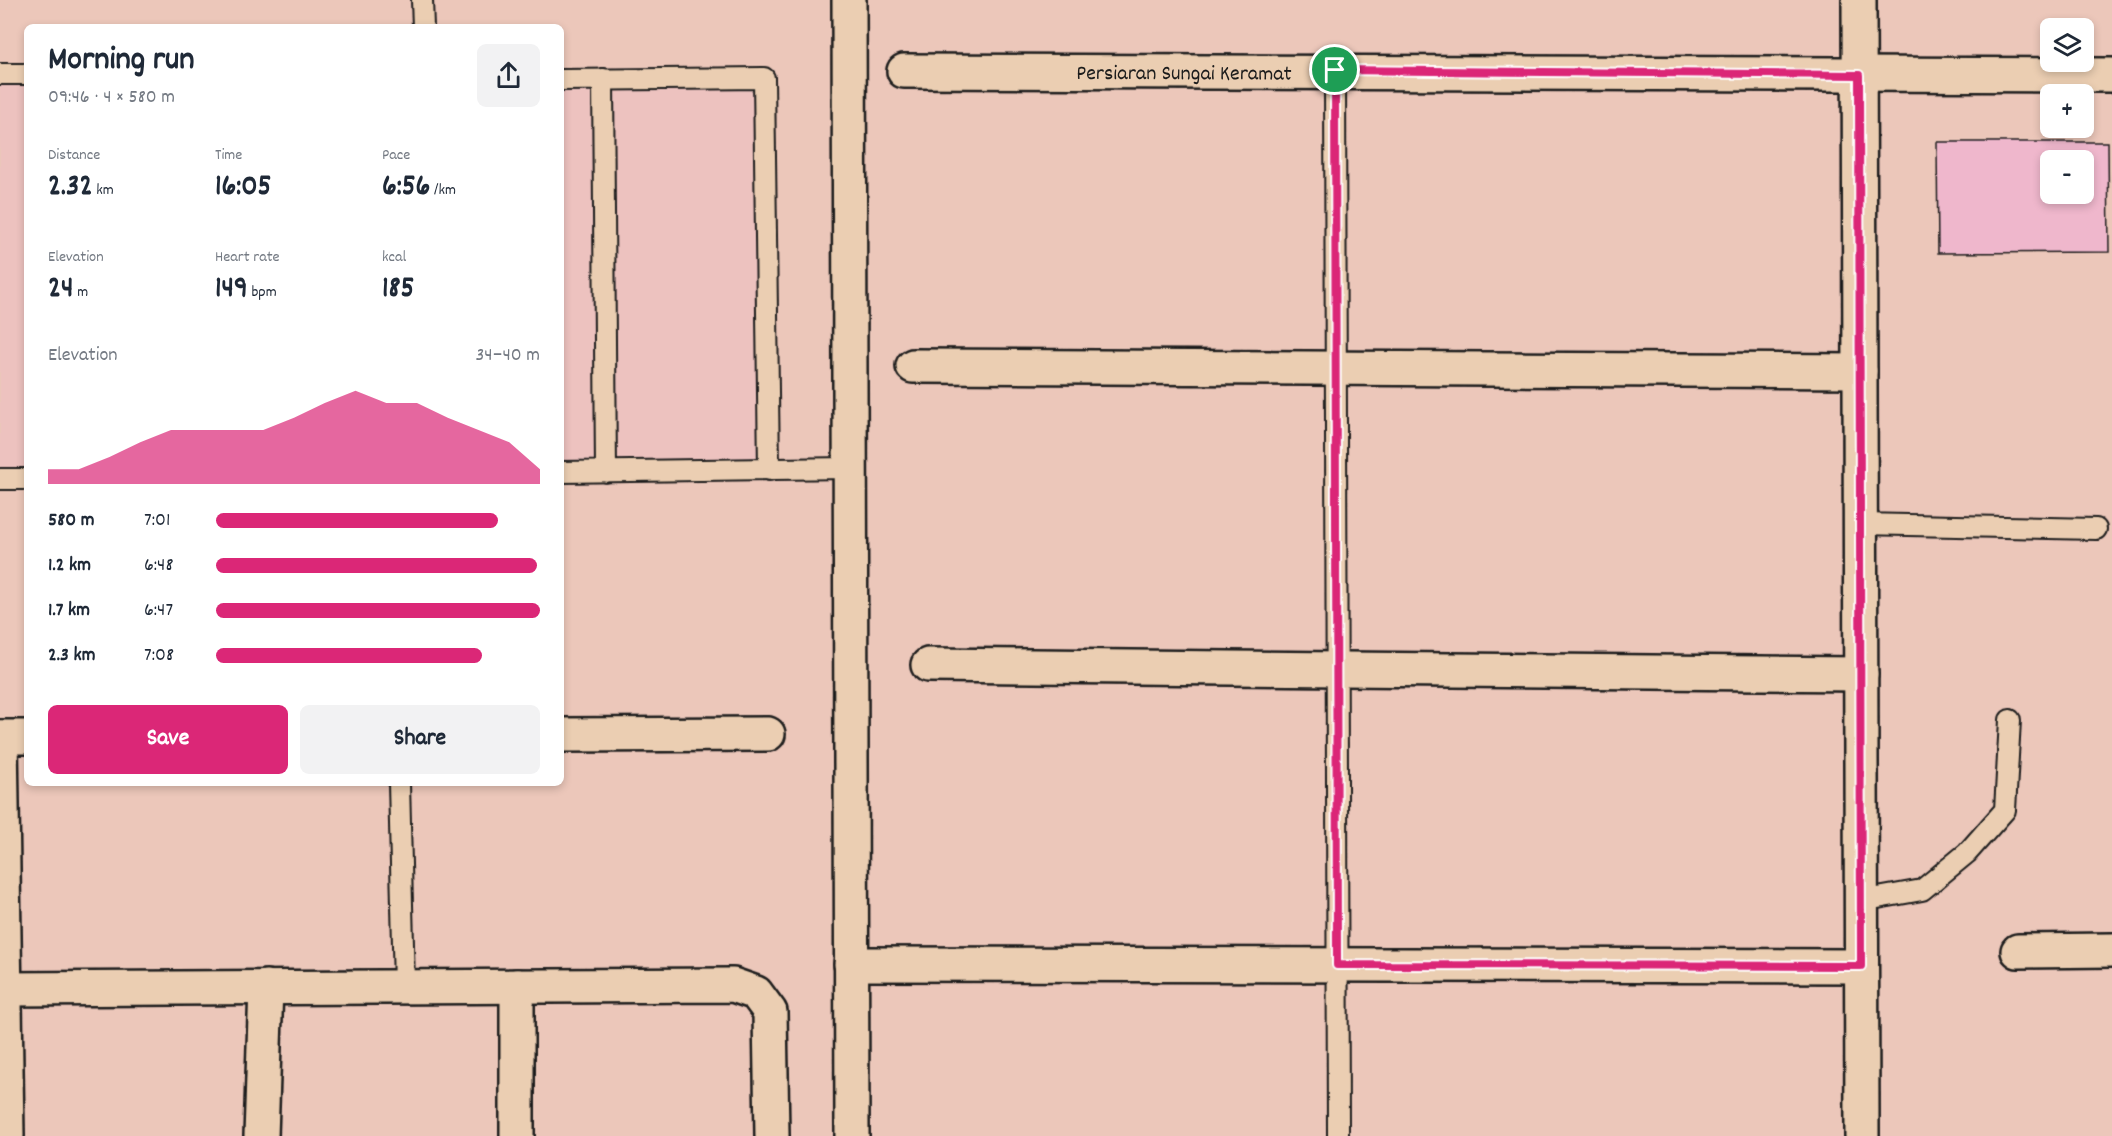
<!DOCTYPE html>
<meta charset="utf-8">
<style>
:root{--surface:#fff;--page:#f2f2f3;--text:#1f2937;--muted:#747a83;--accent:#db2777}
body{margin:0;font-family:Dekko,sans-serif;background:var(--page);color:var(--text);height:100vh;display:flex;flex-direction:column;font-size:22px;white-space:nowrap}
*{box-sizing:border-box;margin:0}
p{font-size:20px;color:var(--muted)}
.icon{flex:none;width:33px;height:33px;fill:none;stroke:currentColor;stroke-width:2;stroke-linecap:round;stroke-linejoin:round}
.map{position:relative;flex:1;overflow:hidden}
.details{position:absolute;left:24px;top:24px;width:540px;height:762px;display:flex;flex-direction:column;background:var(--surface);border-radius:9px;box-shadow:0 3px 9px #0003}
.details>*{flex:none}
.controls{position:absolute;left:2040px;top:18px;display:grid;gap:12px}
.controls a{display:grid;place-items:center;width:54px;height:54px;border-radius:9px;background:var(--surface);box-shadow:0 3px 9px #0003;font-size:30px}
.pin{position:absolute;display:grid;place-items:center;width:51px;height:51px;color:#fff;margin:-26px;border:3px solid #fff;border-radius:50%;box-shadow:0 2px 6px #0007}
.round{display:grid;place-items:center;flex:none;width:63px;height:63px;border-radius:9px;background:var(--page)}
.headline{display:flex;align-items:center;justify-content:space-between;height:102px;padding:0 24px}
h1{font-size:33px;font-weight:700;line-height:45px}
.metrics{display:grid;grid-template-columns:repeat(3,1fr);gap:9px;height:102px;padding:6px 24px}
.metrics div{display:grid;align-content:center}
.metrics b{font-size:30px;font-weight:700}
.metrics small{font-size:16px;font-weight:400}
.metrics p{font-size:16px}
.chart{height:168px;padding:12px 24px}
.chart p{display:flex;justify-content:space-between}
.chart svg{width:100%;height:108px;margin-top:6px;fill:var(--accent);opacity:.7}
.action{display:flex;gap:12px;margin-top:auto;padding:12px 24px}
.action a{flex:1;height:69px;border-radius:9px;background:var(--accent);color:#fff;font-size:24px;font-weight:700;line-height:69px;text-align:center}
.action a+a{background:var(--page);color:var(--text)}
ul{padding:0 24px;list-style:none;font-size:20px}
li{display:grid;grid-template-columns:96px 72px 1fr;align-items:center;height:45px}
li i{height:15px;border-radius:8px;background:var(--accent)}
.map>svg:first-child{display:block}
.built{fill:#edc2bf}
.building{fill:#efb7cc;stroke:#1c1c1c;stroke-width:1.5;fill-rule:evenodd}
.lines{fill:none;stroke-linecap:round;stroke-linejoin:round}
.lane-casing{stroke:#1c1c1c;stroke-width:24}
.street-casing{stroke:#1c1c1c;stroke-width:38}
.lane{stroke:#ebceb2;stroke-width:20}
.street{stroke:#ebceb2;stroke-width:33}
.route-casing{stroke:#fff;stroke-width:12}
.route{stroke:#db2777;stroke-width:8}
.labels{text-anchor:middle;stroke-width:4.5;stroke-linejoin:round;paint-order:stroke}
.street-label{font-size:22px;fill:#1c1c1c;stroke:#ebceb2}
</style>
<div class="map">
<svg width="2112" height="1136" viewBox="0 0 2112 1136">
<rect width="100%" height="100%" fill="#ecc7ba"/>
<filter id="ink" filterUnits="userSpaceOnUse"><feTurbulence type="fractalNoise" baseFrequency=".0167" numOctaves="2"/><feDisplacementMap in="SourceGraphic" scale="12" xChannelSelector="R" yChannelSelector="G"/><feConvolveMatrix kernelMatrix="1 2 1 2 8 2 1 2 1" color-interpolation-filters="sRGB"/></filter>
<g filter="url(#ink)">
<!-- built -->
<path class="built" d="M 0,84 L 27,84 L 27,470 L 0,471 Z
M 754,86 L 758,460 L 561,463 L 561,90 Z"/>
<!-- building -->
<path class="building" d="M 1937,142 L 2108,142 L 2109,252 L 1938,253 ZM 2050,160 L 2084,160 L 2084,194 L 2050,194 Z"/>
<g class="lines">
<defs>
<path id="lane" d="M 422,0 L 423,27
M 1335,70 L 1338,1136
M 0,74 L 27,74
M 603,79 L 606,472
M 561,80 L 764,78 L 769,470
M 561,472 L 850,468
M 0,479 L 27,479
M 1860,524 L 2096,529
M 399,783 L 404,986
M 1861,901 L 1922,890 L 1967,853 L 2005,810 L 2010,720"/>
<g id="street">
<path d="M 849,0 L 852,1136"/>
<path d="M 1859,0 L 1862,1136"/>
<path id="s1" d="M 904,71 C 1306,70 1709,75 2112,75"/>
<path d="M 913,366 L 1860,371"/>
<path d="M 928,665 L 1861,674"/>
<path d="M 561,735 L 768,734"/>
<path d="M 0,737 L 27,737"/>
<path d="M 1,737 L 7,1136"/>
<path d="M 2018,951 L 2112,950"/>
<path d="M 851,964 L 1861,966"/>
<path d="M 517,986 L 517,1136"/>
<path d="M 5,989 L 733,985 L 756,993 L 770,1012 L 772,1136"/>
<path d="M 261,1136 L 266,987"/>
</g>
</defs>
<!-- lane casing -->
<use href="#lane" class="lane-casing"/>
<!-- street casing -->
<use href="#street" class="street-casing"/>
<!-- lane -->
<use href="#lane" class="lane"/>
<!-- street -->
<use href="#street" class="street"/>
</g>
</g>
<g class="lines" filter="url(#ink)">
<defs>
<path id="route" d="M 1335,70 L 1859,75 L 1861,966 L 1337,965 Z"/>
</defs>
<!-- route casing -->
<use href="#route" class="route-casing"/>
<!-- route -->
<use href="#route" class="route"/>
</g>
<g class="labels">
<!-- street labels -->
<g class="street-label">
<text dy="8" stroke="none"><textPath href="#s1" startOffset="280">Persiaran Sungai Keramat</textPath></text>
</g>
</g>
</svg>
<div class="controls">
<a><svg class="icon" aria-label="layers" viewBox="0 0 24 24"><path d="M12 4l9 5-9 5-9-5zM3 14l9 5 9-5"/></svg></a>
<a>+</a>
<a>−</a>
</div>
<div class="pin" style="left:1335px;top:70px;background:#1e9e55"><svg class="icon" aria-label="arrive" viewBox="0 0 24 24"><path d="M6 21V4h12l-3 4 3 4H6"/></svg></div>
<section class="details">
<div class="headline"><div><h1>Morning run</h1><p>09:46 · 4 × 580 m</p></div><a class="round"><svg class="icon" aria-label="share" viewBox="0 0 24 24"><path d="M12 15V3M7 8l5-5 5 5M5 13v7h14v-7"/></svg></a></div>
<div class="metrics">
<div><p>Distance</p><b>2.32<small> km</small></b></div>
<div><p>Time</p><b>16:05</b></div>
<div><p>Pace</p><b>6:56<small> /km</small></b></div>
</div>
<div class="metrics">
<div><p>Elevation</p><b>24<small> m</small></b></div>
<div><p>Heart rate</p><b>149<small> bpm</small></b></div>
<div><p>kcal</p><b>185</b></div>
</div>
<div class="chart"><p><span>Elevation</span>34–40 m</p>
<svg viewBox="0 0 160 44" preserveAspectRatio="none"><path d="M0 44V38L10 38L20 33L30 27L40 22L50 22L60 22L70 22L80 17L90 11L100 6L110 11L120 11L130 17L140 22L150 27L160 38V44z"/></svg>
</div>
<ul>
<li><b>580 m</b>7:01<i style="width:87%"></i></li>
<li><b>1.2 km</b>6:48<i style="width:99%"></i></li>
<li><b>1.7 km</b>6:47<i style="width:100%"></i></li>
<li><b>2.3 km</b>7:08<i style="width:82%"></i></li>
</ul>
<div class="action"><a>Save</a><a>Share</a></div>
</section>
</div>
